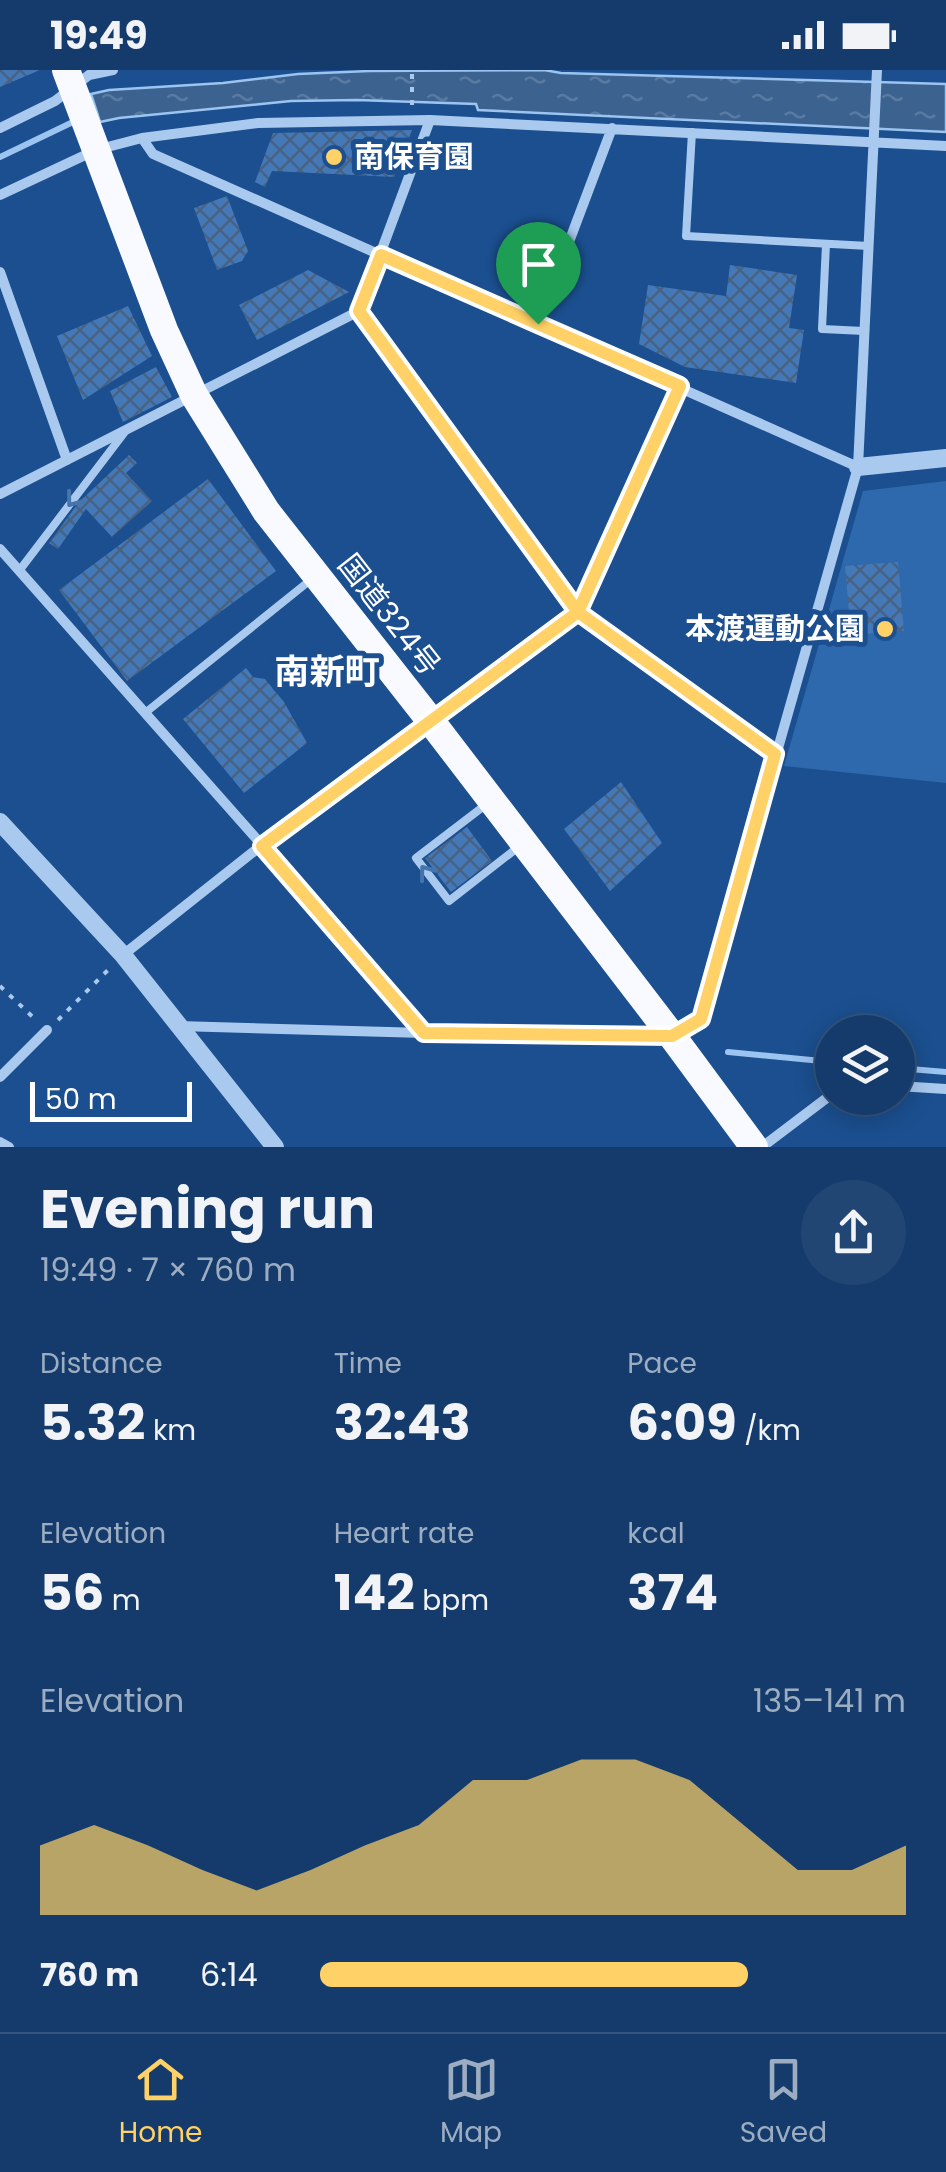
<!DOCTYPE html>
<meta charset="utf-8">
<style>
:root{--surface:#143b6b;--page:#214673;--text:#f1f3f6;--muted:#9dadc1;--line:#33557e;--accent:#ffd166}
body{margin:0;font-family:Poppins,"Noto Sans JP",sans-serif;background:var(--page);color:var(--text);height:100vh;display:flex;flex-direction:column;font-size:38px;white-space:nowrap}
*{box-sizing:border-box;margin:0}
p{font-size:32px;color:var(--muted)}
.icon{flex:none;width:55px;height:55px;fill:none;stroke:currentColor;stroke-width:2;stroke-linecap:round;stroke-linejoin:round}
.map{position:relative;height:1077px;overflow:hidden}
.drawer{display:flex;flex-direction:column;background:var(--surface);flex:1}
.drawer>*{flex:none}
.fabs{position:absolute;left:815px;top:945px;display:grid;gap:20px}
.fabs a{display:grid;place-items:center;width:100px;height:100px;border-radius:50%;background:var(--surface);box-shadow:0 5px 25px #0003,0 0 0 2px var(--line);font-size:50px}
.scale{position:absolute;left:30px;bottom:25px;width:162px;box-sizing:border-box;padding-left:10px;border:5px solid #fff;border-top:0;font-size:28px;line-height:35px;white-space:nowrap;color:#fff;-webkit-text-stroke:8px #1b4f8f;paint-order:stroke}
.pin{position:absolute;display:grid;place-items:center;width:85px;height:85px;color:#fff;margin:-102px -42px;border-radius:50% 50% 50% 0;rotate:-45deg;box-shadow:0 0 10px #0007}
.pin .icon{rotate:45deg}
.round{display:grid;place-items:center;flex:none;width:105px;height:105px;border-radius:52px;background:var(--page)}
.summary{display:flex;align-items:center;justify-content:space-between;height:170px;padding:0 40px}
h1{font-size:55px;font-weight:700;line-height:75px}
.figures{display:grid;grid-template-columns:repeat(3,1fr);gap:15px;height:170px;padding:10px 40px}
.figures div{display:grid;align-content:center}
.figures b{font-size:50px;font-weight:700}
.figures small{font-size:28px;font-weight:400}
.figures p{font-size:28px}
.chart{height:280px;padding:20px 40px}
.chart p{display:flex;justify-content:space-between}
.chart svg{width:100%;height:180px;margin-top:10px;fill:var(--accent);opacity:.7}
ul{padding:0 40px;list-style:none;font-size:32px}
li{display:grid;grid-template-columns:160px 120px 1fr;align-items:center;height:75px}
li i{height:25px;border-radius:12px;background:var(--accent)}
.status{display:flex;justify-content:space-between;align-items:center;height:70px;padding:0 50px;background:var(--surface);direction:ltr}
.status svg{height:28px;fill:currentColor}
.menu{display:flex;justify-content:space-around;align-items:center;height:140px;border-top:2px solid var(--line);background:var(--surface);font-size:28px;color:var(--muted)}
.menu a{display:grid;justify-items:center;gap:5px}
.menu .selected{color:var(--accent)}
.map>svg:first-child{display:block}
.grass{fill:#2e69ad}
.water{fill:url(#water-ripples);stroke:#9cc4f0;stroke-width:2.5}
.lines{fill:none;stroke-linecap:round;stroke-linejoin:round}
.stream{stroke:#9cc4f0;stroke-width:6}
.building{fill:url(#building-cross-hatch)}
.path{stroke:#a9c9ee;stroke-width:4;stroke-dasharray:5 8;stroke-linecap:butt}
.service{stroke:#a9c9ee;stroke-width:8}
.minor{stroke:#a9c9ee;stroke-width:10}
.tertiary{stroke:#a9c9ee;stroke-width:18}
.trunk{stroke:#f8faff;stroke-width:28}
.oneway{stroke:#4674ac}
.route-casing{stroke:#fff;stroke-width:20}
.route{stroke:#ffd166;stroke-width:12}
.poi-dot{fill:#ffd166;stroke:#1b4f8f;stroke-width:4}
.labels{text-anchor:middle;stroke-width:10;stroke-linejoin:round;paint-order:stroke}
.poi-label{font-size:30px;font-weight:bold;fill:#fff;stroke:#1b4f8f;text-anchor:start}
.street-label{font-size:30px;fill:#fff;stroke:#1b4f8f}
.quarter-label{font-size:35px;font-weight:bold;fill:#fff;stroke:#1b4f8f}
</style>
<div class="status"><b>19:49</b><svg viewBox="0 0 49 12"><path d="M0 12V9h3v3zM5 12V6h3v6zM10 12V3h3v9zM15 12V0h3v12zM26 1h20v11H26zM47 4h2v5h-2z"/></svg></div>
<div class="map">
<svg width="946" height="1077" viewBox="0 0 946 1077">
<defs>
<pattern id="water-ripples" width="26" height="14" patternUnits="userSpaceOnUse" patternTransform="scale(2.5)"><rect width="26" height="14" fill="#3c6290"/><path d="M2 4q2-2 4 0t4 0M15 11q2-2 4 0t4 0" fill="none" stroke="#597aa1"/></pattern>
<pattern id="building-cross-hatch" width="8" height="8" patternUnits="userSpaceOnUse" patternTransform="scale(2.5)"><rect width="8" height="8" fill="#4478b7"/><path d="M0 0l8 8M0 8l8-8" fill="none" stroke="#486282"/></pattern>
</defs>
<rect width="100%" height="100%" fill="#1b4f8f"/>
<!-- grass -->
<path class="grass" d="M 946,411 L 946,713 L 784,696 L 863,421 Z"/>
<!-- water -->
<path class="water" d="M 544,0 L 561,3 L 946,14 L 946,62 L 478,40 L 476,34 L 357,30 L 291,31 L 119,48 L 100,52 L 91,24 L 109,20 L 223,13 L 298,4 L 369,1 Z"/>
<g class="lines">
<!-- stream -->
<path class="stream" d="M 0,87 L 75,51
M 728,982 L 832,992
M 898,998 L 946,1002"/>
</g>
<!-- building -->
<path class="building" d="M 0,0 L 40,0 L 0,17 Z
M 412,60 L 394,107 L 272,101 L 265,117 L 255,112 L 273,63 Z
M 227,126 L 248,181 L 242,191 L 217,200 L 194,138 Z
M 730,195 L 797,205 L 789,258 L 804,260 L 796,313 L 685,297 L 639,274 L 648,215 L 726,226 Z
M 308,200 L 349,222 L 257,270 L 239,235 Z
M 128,236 L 152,286 L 83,330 L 57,266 Z
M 156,297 L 172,327 L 123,352 L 110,321 Z
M 129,385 L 137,393 L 126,403 L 152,431 L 112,467 L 86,439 L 58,479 L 49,473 L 79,432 Z
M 208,409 L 276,501 L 127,611 L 59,520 Z
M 898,492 L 904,561 L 851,565 L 845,496 Z
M 246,598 L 253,607 L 265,609 L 284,632 L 307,673 L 244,723 L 183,649 Z
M 621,712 L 662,773 L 610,821 L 564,759 Z
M 467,757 L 492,791 L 451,822 L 425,788 Z"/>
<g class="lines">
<!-- path -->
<path class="path" d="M 412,35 L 412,0
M 0,916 L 37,951
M 58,950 L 108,900"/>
<!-- service -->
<path class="service" d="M 692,62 L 686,166 L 869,176
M 826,174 L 822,259 L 864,261
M 19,501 L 124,363
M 145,643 L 313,508
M 488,733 L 416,788 L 449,831 L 521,775"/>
<!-- minor -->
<path class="minor" d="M 0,58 L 55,31 L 89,5 L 113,0
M 142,68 L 153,84 L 858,397
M 0,125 L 96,80 L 142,68 L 258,53 L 430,50 L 946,76
M 0,202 L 67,390
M 359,241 L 578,542 L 775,684
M 538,254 L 612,58
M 0,424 L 359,241 L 430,50
M 0,479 L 262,775 L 424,963
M 123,885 L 262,775 L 578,542 L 679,316
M 178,956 L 424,963 L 672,966 L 701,949 L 858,397 L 877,0
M 0,1007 L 47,960
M 898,1016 L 946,1019
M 0,1072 L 9,1077
M 762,1077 L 832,1024"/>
<!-- tertiary -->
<path class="tertiary" d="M 858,397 L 946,388
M 0,752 L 123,885 L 275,1077"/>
<!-- trunk -->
<path class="trunk" d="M 66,0 L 164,260 L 194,325 L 266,441 L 430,650 L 672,966 L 754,1077"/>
</g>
<!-- one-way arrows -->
<defs><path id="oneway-chevron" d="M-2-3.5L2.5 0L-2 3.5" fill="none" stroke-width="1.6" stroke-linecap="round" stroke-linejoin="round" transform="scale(2.5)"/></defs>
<g class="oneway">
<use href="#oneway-chevron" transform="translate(73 430) rotate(127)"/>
<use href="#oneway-chevron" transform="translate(426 802) rotate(-127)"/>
</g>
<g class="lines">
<defs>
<path id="route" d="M 538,254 L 381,185 L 359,241 L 578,542 L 262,776 L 424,963 L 672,966 L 701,949 L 775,684 L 578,542 L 680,316 L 538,254"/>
</defs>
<!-- route casing -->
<use href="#route" class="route-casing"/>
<!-- route -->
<use href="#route" class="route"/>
</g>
<!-- markers -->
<g class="poi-dot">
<circle cx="334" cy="87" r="10"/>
<circle cx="885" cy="559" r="10"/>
</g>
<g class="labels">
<!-- poi labels -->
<g class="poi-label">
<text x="354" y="97">南保育園</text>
<text x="865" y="569" text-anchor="end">本渡運動公園</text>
</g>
<!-- street labels -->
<g class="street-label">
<text transform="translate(389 545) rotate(52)" y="10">国道324号</text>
</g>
<!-- quarter labels -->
<g class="quarter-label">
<text x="327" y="614">南新町</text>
</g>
</g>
</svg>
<div class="fabs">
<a><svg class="icon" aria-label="layers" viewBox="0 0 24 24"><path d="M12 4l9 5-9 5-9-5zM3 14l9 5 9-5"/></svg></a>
</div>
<div class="scale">50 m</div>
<div class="pin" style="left:538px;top:254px;background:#1e9e55"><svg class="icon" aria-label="arrive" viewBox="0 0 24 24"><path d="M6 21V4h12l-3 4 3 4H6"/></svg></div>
</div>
<section class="drawer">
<div class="summary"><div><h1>Evening run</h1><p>19:49 · 7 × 760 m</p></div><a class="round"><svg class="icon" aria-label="share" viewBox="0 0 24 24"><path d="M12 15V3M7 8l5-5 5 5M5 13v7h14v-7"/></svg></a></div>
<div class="figures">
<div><p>Distance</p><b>5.32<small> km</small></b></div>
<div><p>Time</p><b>32:43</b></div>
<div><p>Pace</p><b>6:09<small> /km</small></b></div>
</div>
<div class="figures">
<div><p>Elevation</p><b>56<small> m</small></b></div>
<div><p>Heart rate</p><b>142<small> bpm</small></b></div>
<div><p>kcal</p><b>374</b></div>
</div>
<div class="chart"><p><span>Elevation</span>135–141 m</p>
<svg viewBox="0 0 160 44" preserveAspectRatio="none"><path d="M0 44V27L10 22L20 27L30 33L40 38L50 33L60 27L70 22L80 11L90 11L100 6L110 6L120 11L130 22L140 33L150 33L160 27V44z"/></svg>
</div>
<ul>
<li><b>760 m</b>6:14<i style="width:73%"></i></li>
</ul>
</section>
<nav class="menu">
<a class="selected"><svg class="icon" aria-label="home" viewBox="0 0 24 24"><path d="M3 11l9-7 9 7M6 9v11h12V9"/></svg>Home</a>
<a><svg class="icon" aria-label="map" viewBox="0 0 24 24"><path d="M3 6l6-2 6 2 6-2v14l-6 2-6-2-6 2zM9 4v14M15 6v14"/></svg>Map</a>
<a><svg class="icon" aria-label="saved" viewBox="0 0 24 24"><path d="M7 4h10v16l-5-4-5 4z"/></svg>Saved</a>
</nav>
